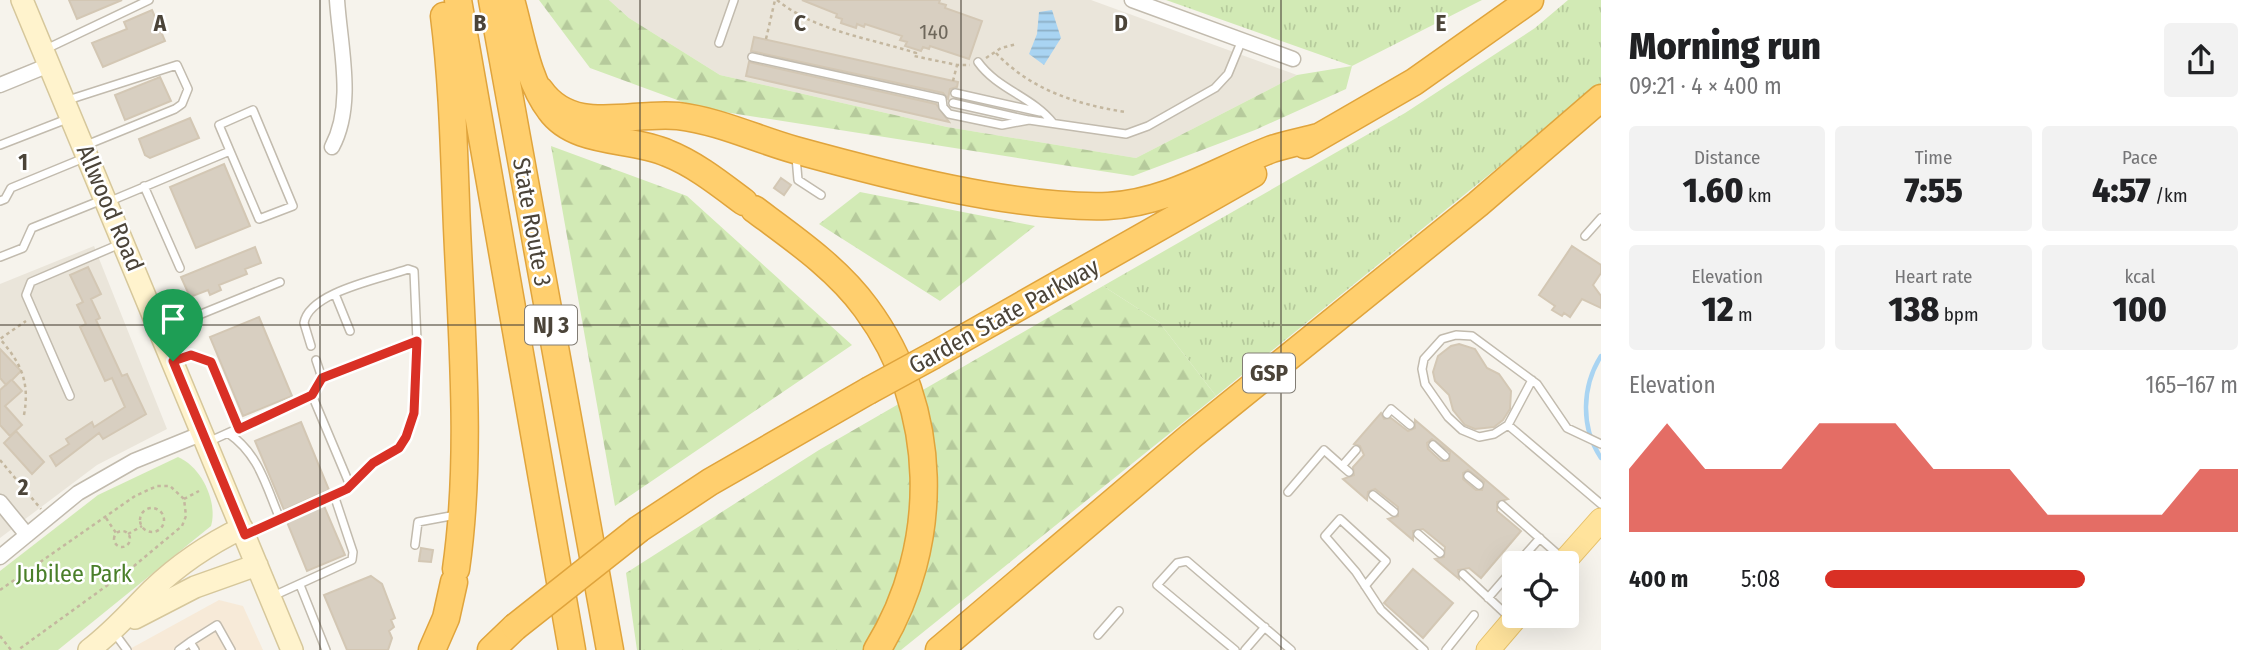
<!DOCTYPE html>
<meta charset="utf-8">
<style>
:root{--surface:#fff;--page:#f2f2f2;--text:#202124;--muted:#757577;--accent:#d93025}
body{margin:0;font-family:"Fira Sans Condensed",sans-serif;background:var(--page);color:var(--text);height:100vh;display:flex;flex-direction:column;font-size:26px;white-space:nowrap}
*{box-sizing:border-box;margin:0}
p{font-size:23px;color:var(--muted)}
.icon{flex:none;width:38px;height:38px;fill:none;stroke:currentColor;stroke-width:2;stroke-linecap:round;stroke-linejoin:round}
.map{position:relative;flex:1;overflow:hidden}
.details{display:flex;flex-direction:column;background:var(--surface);width:665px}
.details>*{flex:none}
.tools{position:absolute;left:1502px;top:551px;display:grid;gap:14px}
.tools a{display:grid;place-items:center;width:77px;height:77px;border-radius:7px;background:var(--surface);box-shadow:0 7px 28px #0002;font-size:35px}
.pin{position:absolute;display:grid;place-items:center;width:60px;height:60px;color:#fff;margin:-72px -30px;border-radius:50% 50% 50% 0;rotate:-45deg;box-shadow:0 0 7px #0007}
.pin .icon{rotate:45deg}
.round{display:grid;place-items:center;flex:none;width:74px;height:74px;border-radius:7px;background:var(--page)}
.headline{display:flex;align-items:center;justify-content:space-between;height:119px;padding:0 28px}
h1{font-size:38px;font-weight:800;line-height:52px}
.metrics{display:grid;grid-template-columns:repeat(3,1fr);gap:10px;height:119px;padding:7px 28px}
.metrics div{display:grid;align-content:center;border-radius:7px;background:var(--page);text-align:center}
.metrics b{font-size:35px;font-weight:800}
.metrics small{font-size:19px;font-weight:400}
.metrics p{font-size:19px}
.chart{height:196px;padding:14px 28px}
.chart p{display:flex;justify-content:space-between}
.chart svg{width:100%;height:126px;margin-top:7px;fill:var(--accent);opacity:.7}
ul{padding:0 28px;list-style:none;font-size:23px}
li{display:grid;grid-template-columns:112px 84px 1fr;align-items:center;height:52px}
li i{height:18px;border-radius:9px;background:var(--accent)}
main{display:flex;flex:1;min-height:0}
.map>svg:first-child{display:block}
.residential{fill:#eae5da}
.commercial{fill:#f7ead8}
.grass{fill:url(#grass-tufts)}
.forest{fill:url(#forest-firs)}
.park{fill:#d2eab5}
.water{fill:url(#water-rules)}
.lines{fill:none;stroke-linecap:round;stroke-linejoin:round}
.stream{stroke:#a9d4f2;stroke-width:4.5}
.building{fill:#d8cfc1;stroke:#d3c7b4;stroke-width:2;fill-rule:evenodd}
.lane-casing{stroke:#c2bbae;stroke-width:10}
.street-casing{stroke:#c2bbae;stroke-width:17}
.secondary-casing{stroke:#d6c79b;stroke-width:24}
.primary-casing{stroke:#e6c16a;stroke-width:25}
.highway-casing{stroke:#e0a43c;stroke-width:29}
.path{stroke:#c4b79f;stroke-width:2.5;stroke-dasharray:3.5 3.5;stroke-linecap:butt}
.lane{stroke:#fff;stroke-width:7}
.street{stroke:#fff;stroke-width:14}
.secondary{stroke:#fff3cd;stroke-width:21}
.primary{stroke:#ffe39c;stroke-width:23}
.highway{stroke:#ffcf6e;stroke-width:26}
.highway-bridge-casing{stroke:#e0a43c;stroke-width:29;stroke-linecap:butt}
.highway-bridge{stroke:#ffcf6e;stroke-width:26}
.route-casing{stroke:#fff;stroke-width:14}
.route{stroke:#d93025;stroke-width:9}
.grid{fill:none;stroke:#4b4439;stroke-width:2;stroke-opacity:0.55}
.labels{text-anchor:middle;stroke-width:5;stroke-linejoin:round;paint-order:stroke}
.number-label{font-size:21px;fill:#6e675b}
.shield{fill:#fff;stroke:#817c74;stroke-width:2}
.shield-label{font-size:23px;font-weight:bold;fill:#4b4439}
.street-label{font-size:24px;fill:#4b4439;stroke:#fff}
.park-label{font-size:24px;fill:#4a7f2a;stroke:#fff}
.grid-label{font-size:23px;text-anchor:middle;font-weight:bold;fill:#4b4439;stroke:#fff;stroke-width:5;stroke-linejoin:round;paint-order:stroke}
</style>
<main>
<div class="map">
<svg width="1601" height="650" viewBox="0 0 1601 650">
<defs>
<pattern id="grass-tufts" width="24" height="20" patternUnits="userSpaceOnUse" patternTransform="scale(1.75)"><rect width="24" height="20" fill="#d2eab5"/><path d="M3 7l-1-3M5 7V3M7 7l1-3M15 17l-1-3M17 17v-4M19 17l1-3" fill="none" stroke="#b6ca9c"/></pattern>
<pattern id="forest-firs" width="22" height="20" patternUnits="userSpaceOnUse" patternTransform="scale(1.75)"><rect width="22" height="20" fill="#d2eab5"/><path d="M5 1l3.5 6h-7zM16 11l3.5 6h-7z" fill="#b6ca9c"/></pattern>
<pattern id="water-rules" width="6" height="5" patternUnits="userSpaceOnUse" patternTransform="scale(1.75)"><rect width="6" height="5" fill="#a9d4f2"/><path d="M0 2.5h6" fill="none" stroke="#8caec5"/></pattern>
</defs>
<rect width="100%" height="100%" fill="#f6f3ec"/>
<!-- residential -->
<path class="residential" d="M 609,0 L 1091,0 L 1297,75 L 1136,158 L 947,127 L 720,75 L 629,18 Z
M 94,246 L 167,429 L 97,465 L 0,538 L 0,284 Z"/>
<!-- commercial -->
<path class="commercial" d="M 219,600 L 243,606 L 263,650 L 128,650 Z"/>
<!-- grass -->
<path class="grass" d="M 1166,0 L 1482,0 L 1352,66 Z
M 1568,0 L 1601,0 L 1601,84 L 1216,396 L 1159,322 L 1103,286 L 1405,113 L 1535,28 Z"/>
<!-- forest -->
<path class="forest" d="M 539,0 L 609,0 L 629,18 L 720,75 L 947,127 L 1136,158 L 1297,75 L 1352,66 L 1346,89 L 1255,130 L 1133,176 L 699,108 L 590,68 Z
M 551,146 L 687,196 L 852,345 L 615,506 Z
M 860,192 L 1035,226 L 940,301 L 819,224 Z
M 1103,286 L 1159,322 L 1216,396 L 901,650 L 637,650 L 626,573 L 819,450 Z"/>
<!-- park -->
<path class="park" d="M 178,457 C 202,467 218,503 211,526 L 58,650 L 0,650 L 0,571 L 98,495 Z"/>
<!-- water -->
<path class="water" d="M 1052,10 L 1061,38 L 1044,65 L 1029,54 L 1037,34 L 1039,12 Z"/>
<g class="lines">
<!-- stream -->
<path class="stream" d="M 1601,356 C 1582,386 1580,427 1601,458"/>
</g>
<!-- building -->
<path class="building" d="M 69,0 L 122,0 L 77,19 Z
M 802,0 L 940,0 L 939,3 L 946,5 L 945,8 L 982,21 L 969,59 L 930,46 L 929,49 L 923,47 L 921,51 L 905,46 L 907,42 L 900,40 L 902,36 L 865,24 L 864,27 L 857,24 L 856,28 L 841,23 L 842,19 L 836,17 L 837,14 Z
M 152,10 L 165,41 L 103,67 L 92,43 L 127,29 L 124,22 Z
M 754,37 L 958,82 L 957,87 L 950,89 L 948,99 L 943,93 L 751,51 Z
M 749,62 L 936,104 L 949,122 L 746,76 Z
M 160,77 L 171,101 L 125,120 L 115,95 Z
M 190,118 L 199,138 L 150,158 L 145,155 L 139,139 Z
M 224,164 L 250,226 L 196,248 L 170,187 Z
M 781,178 L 791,185 L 784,195 L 774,188 Z
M 1572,246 L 1601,265 L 1601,273 L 1593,285 L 1601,296 L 1601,308 L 1582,299 L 1570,317 L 1564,313 L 1562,316 L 1552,310 L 1555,306 L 1539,295 Z
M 255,247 L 261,263 L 245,269 L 247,274 L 219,285 L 221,290 L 210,295 L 208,290 L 190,297 L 181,277 Z
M 88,267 L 101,294 L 91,299 L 100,318 L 96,320 L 122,376 L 127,374 L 146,414 L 103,439 L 99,433 L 56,466 L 50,456 L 69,444 L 66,439 L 92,422 L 94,427 L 125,407 L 112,378 L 105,381 L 80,327 L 86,324 L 77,305 L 83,302 L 70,275 Z
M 259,317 L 292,396 L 243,416 L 210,337 Z
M 1459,344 L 1475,349 L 1487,368 L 1499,374 L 1511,391 L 1510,409 L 1503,420 L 1494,427 L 1475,429 L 1465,425 L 1453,410 L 1449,395 L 1435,381 L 1433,372 L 1438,356 L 1451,346 Z
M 0,349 L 21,371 L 12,380 L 22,391 L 5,406 L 22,425 L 10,436 L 0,425 L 0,390 L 11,380 L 6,385 L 0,378 Z
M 1381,413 L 1384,419 L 1391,418 L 1408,431 L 1415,428 L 1415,420 L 1508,499 L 1497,502 L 1497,511 L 1521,531 L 1481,578 L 1469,568 L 1458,570 L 1459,579 L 1435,559 L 1444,557 L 1445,547 L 1423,529 L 1413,531 L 1413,540 L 1388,519 L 1398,516 L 1398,507 L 1375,489 L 1368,492 L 1367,500 L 1343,479 L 1354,475 L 1353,467 L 1364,455 L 1360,446 L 1354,444 ZM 1432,439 L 1450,452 L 1449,461 L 1441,461 L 1428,449 L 1427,443 ZM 1468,470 L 1484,482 L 1482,490 L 1476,490 L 1463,479 L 1463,473 Z
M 301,422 L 329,490 L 284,510 L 255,441 Z
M 16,431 L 44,462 L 32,474 L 4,443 Z
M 324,506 L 345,555 L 307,571 L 287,522 Z
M 421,548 L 433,550 L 431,562 L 419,561 Z
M 1413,569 L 1453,603 L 1423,638 L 1384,603 Z
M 371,576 L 382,584 L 395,618 L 391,620 L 394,627 L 389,631 L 392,638 L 388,650 L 347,650 L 324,595 Z"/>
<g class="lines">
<defs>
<path id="lane" d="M 719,43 L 734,0
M 44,50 L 149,0
M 752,57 L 942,99 L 943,107 L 949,114 L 1002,125 L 1029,120 L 1126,134 L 1148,126 L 1215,88 L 1228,74 L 1242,40
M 978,62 C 997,89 1033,97 1053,123
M 955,93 L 1040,112
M 68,100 L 177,65 L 188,89 L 182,104 L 175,109 L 84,146
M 953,103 L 1028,120
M 0,145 L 67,119
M 796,157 L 798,180 L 821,195
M 144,186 L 180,268
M 0,201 L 5,199 L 11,188 L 84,158
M 108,202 L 230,151 L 259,219 L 293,206 L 253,110 L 219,125 L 230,151
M 1585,236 L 1601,218
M 0,257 L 23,248 L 32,228 L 102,200
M 335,294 L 350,331
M 162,330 L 280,282
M 311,346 L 304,323 C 309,292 380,279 408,269 L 414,271 L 417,341
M 175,360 L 191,355 L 211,362 L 239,429
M 316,360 L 322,378
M 1532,380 L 1508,425 L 1494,434 L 1479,437 L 1462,430 L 1448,417 L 1425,384 L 1422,369 L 1424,359 L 1442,339 L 1456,335 L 1472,336 L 1537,384 L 1567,428 L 1601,444
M 70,396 L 26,295 L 31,282 L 120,244
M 1387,414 L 1391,409 L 1410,425
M 1508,425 L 1601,504
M 228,433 C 259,454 266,486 280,519
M 208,442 L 312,395 L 349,483 L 347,489
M 1433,445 L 1445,456
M 1349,472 L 1342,466 L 1356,450
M 1468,476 L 1479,485
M 1288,492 L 1324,450 L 1342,466
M 1373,495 L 1394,512
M 1502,505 L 1562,558
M 245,534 L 347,489 L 373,463 L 399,448 L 406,437 L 414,413 L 417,341 L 322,378 L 312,395
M 1418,534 L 1440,553
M 415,545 L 418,522 L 456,515
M 1517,564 L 1540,538
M 1463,574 L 1510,618
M 300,585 L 326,650
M 1365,586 L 1386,561 L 1340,519 L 1325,536 L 1356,572 L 1381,610 L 1424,650
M 271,597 L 352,560 L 353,552 L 334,495
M 1488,598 L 1514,568
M 113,631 L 127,650
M 1098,635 L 1119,611
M 179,650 L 190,642
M 195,650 L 190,642 L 217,625 L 231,650
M 1235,650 L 1157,585 L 1177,563 L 1187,561 L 1291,650
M 1245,650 L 1265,627
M 1446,650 L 1474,615"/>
<path id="street" d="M 1132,0 L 1293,59
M 0,85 L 49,65
M 332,147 C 355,104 340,47 337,0
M 0,502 L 27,535
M 0,557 L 78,493 L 134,461 L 203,433"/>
<path id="secondary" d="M 22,0 L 292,650
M 135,618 L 195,587 L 257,565
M 89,650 C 113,632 131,611 152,590 C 179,564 209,544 242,528"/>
<path id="primary" d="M 1562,564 L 1601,520
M 1488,650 L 1517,616"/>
<path id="highway" d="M 458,0 L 572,650
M 492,0 L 610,650
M 511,0 C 521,35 527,80 550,110 C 575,145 631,137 667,153 C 695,164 720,184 744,202
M 444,16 C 453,87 454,157 457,228 C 462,341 472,457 456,569
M 540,90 C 573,137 631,111 678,116 C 719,121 756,139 795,150 C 886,175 1014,209 1108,206 C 1168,203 1217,170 1272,149 C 1287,144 1303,141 1318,137
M 1305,145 L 1414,82 L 1530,0
M 754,209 C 793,238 837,268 866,308 C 940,408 942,545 877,650
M 934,355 L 1253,174
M 639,529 L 710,482 L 868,391
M 432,650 L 446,618 L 454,582
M 491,650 L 515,627
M 939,650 L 1191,436 L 1478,204 L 1601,98"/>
</defs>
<!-- lane casing -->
<use href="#lane" class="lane-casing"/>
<!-- street casing -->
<use href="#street" class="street-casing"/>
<!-- secondary casing -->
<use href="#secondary" class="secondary-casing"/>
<!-- primary casing -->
<use href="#primary" class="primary-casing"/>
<!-- highway casing -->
<use href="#highway" class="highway-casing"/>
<!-- path -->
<path class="path" d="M 777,0 C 815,31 869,38 916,53 L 914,56 L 957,65 L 970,65
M 766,39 L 775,0
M 996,53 C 1031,90 1076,104 1125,112
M 986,58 L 1001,48 L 1017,44
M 953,81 L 957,65
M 24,415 C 30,382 21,363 0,339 L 26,321
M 0,460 L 41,509
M 184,499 L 199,491
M140 520a12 12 0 1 1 24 0a12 12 0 1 1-24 0Z
M 106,518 L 116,533
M114 539a8 8 0 1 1 16 0a8 8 0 1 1-16 0Z
M 128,534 L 142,526
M 0,590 L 135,496 L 157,486 L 170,486 L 184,499 L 186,516 L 182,526 L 134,566 L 18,650
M 0,636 L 11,650"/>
<!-- lane -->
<use href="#lane" class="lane"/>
<!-- street -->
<use href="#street" class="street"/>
<!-- secondary -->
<use href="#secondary" class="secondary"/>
<!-- primary -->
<use href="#primary" class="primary"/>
<!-- highway -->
<use href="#highway" class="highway"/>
<defs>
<path id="highway-bridge" d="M 868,391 L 934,355
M 515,627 L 639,529"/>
</defs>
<!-- highway-bridge casing -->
<use href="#highway-bridge" class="highway-bridge-casing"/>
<!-- highway-bridge -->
<use href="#highway-bridge" class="highway-bridge"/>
</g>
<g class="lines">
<defs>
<path id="route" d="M 417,341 L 414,413 L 406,437 L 399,448 L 373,463 L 347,489 L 245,535 L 173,361 L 191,355 L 211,362 L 239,429 L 312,395 L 322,378 Z"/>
</defs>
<!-- route casing -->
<use href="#route" class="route-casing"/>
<!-- route -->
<use href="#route" class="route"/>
</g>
<!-- grid -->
<path class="grid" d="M 320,0 L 320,650M 640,0 L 640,650M 961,0 L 961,650M 1281,0 L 1281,650M 0,325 L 1601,325"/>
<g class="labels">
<!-- number labels -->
<g class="number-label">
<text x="934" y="39">140</text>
</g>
<!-- shield labels -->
<g class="shield">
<rect x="525" y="305.5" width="52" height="39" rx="5"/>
<rect x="1243" y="353.5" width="52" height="39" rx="5"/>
</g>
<g class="shield-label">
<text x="551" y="333">NJ 3</text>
<text x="1269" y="381">GSP</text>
</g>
<!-- street labels -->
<g class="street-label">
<text transform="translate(110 208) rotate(67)" y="8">Allwood Road</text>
<text transform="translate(532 222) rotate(80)" y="8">State Route 3</text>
<text transform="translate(1004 316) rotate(-29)" y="8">Garden State Parkway</text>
</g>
<!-- park labels -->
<g class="park-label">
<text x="74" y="582">Jubilee Park</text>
</g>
</g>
<g class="grid-label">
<text x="160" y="31">A</text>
<text x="480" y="31">B</text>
<text x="800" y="31">C</text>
<text x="1121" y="31">D</text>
<text x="1441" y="31">E</text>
<text x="23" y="170">1</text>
<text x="23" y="495">2</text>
</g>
</svg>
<div class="tools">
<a><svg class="icon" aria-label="locate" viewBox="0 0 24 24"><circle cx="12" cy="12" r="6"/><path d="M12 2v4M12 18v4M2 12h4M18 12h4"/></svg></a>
</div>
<div class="pin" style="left:173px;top:361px;background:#1e9e55"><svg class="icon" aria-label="arrive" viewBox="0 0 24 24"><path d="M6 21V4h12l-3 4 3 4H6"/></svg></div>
</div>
<section class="details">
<div class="headline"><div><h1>Morning run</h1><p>09:21 · 4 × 400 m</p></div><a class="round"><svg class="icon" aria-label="share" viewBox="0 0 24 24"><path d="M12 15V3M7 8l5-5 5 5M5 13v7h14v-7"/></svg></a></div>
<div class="metrics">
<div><p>Distance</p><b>1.60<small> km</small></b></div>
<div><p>Time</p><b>7:55</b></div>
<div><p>Pace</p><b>4:57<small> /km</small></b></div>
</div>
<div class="metrics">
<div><p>Elevation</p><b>12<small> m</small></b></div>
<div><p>Heart rate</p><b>138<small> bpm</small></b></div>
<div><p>kcal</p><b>100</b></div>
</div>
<div class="chart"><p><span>Elevation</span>165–167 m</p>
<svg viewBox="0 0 160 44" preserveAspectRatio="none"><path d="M0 44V22L10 6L20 22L30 22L40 22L50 6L60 6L70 6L80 22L90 22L100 22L110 38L120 38L130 38L140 38L150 22L160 22V44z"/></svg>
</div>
<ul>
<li><b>400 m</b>5:08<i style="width:63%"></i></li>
</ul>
</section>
</main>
